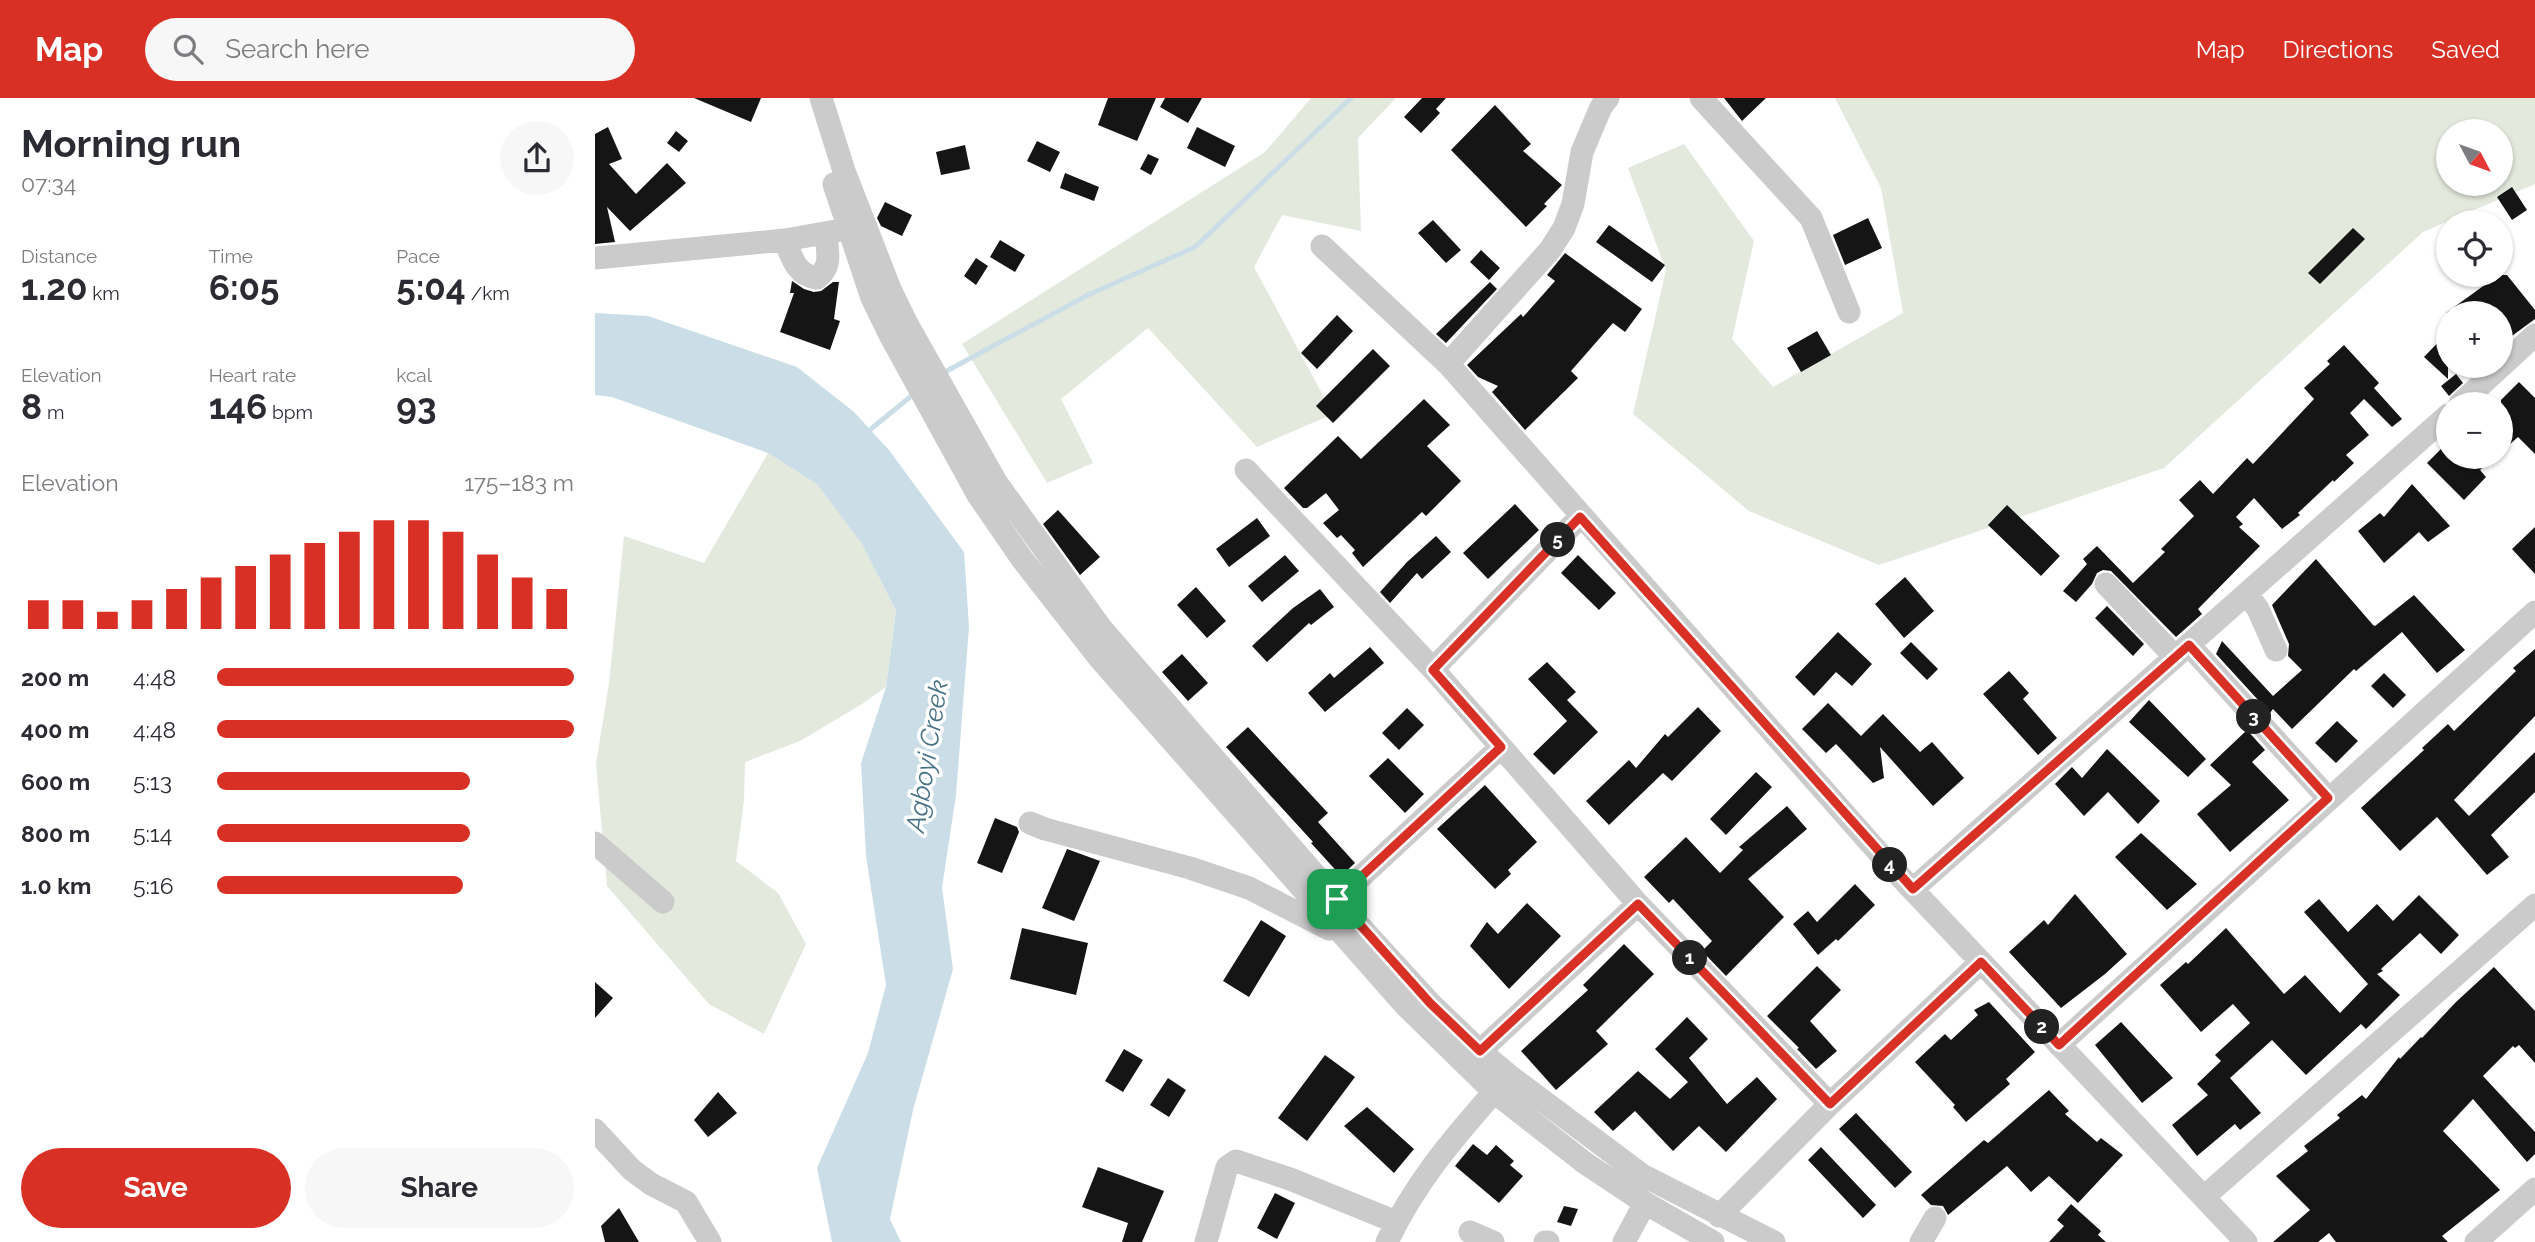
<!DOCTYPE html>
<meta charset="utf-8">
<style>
:root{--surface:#fff;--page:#f7f7f7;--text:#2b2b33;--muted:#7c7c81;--accent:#d93025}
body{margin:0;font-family:Raleway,sans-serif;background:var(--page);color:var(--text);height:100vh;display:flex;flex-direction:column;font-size:26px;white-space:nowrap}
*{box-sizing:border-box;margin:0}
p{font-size:23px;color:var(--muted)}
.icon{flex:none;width:38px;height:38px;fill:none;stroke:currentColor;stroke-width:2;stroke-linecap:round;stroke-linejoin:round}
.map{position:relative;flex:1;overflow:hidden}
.drawer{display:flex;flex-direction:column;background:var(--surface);width:595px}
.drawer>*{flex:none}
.needle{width:46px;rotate:131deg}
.buttons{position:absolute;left:1841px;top:21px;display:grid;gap:14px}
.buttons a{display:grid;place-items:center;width:77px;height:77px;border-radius:50%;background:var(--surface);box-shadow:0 2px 5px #0004;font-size:35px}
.pin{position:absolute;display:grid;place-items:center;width:60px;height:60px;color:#fff;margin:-30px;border-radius:14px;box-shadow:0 4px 10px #0006}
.km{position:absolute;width:35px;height:35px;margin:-18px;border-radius:50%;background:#222;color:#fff;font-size:19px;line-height:35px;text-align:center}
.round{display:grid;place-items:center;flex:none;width:74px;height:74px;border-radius:37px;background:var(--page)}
.overview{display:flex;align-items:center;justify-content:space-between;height:119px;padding:0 21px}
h1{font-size:38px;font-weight:700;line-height:52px}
.stats{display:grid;grid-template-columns:repeat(3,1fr);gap:10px;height:119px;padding:7px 21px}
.stats div{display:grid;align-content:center}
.stats b{font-size:35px;font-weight:700}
.stats small{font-size:19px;font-weight:400}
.stats p{font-size:19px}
.chart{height:196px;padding:14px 21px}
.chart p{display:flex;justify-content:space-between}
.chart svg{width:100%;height:126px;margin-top:7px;stroke:var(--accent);stroke-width:6}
.primary-button{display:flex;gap:14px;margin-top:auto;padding:14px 21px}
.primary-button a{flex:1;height:80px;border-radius:42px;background:var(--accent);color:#fff;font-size:28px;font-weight:700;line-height:80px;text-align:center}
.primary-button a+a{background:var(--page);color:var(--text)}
ul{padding:0 21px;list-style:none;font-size:23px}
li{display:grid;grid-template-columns:112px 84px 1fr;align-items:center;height:52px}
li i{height:18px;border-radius:9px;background:var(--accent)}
header{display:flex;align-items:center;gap:42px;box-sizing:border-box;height:98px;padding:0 35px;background:var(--accent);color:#fff}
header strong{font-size:33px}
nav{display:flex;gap:38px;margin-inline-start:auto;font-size:24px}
.search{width:490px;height:63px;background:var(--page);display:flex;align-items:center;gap:18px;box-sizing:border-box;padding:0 24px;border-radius:38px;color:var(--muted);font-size:26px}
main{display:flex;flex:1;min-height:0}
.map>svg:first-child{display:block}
.green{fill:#e4e9dd;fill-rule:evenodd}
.water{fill:#cbdee7}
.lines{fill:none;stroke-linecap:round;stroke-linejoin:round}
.stream{stroke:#cbdee7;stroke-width:5}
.building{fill:#151515}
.minor{stroke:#cbcbcb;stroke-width:23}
.route-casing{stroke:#fff;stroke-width:14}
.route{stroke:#d93025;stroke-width:9}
.labels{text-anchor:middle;stroke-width:7;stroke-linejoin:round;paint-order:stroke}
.water-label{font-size:26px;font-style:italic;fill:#467185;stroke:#fff}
</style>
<header>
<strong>Map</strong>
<div class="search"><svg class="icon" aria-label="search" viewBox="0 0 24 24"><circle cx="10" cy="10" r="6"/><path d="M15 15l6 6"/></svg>Search here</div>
<nav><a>Map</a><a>Directions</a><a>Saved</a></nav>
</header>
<main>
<section class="drawer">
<div class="overview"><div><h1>Morning run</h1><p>07:34</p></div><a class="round"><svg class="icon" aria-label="share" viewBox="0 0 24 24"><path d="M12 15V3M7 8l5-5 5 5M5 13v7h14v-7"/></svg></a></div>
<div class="stats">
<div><p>Distance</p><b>1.20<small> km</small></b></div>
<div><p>Time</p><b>6:05</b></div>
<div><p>Pace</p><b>5:04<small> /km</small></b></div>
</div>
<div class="stats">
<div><p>Elevation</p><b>8<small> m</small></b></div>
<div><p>Heart rate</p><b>146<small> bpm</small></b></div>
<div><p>kcal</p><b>93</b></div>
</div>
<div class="chart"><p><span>Elevation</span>175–183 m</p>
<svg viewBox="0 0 160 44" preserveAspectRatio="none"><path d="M5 44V34M15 44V34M25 44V38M35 44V34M45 44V30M55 44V26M65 44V22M75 44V18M85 44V14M95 44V10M105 44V6M115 44V6M125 44V10M135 44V18M145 44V26M155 44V30"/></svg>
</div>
<ul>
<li><b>200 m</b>4:48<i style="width:100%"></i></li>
<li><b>400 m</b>4:48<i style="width:100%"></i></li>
<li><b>600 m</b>5:13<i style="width:71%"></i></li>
<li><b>800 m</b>5:14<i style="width:71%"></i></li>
<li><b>1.0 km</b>5:16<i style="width:69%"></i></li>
</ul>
<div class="primary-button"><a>Save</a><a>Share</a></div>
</section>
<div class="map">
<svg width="1940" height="1144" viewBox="0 0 1940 1144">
<rect width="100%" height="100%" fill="#fff"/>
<!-- green -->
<path class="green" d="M 716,0 L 801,0 L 763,40 L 766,133 L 687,117 L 659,169 L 738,316 L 662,349 L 553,230 L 466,301 L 498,365 L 452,385 L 367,246 L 670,54 Z
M 1240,0 L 1940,0 L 1940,86 L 1828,134 L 1569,370 L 1284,467 L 1154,413 L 1038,316 L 1071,172 L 1033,70 L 1089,46 L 1159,143 L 1137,241 L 1178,289 L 1308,215 L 1286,90 ZM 1853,33 L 1906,33 L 1906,86 L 1853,86 Z
M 173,355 L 223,386 L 267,446 L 301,513 L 291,589 L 267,606 L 205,643 L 150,664 L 149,703 L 141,763 L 183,795 L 211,846 L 169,936 L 114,906 L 12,788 L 1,666 L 14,585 L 29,438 L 109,465 Z"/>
<!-- water -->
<path class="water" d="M 0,215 L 53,218 L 202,269 L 259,314 L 294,352 L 369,454 L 374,529 L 361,697 L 347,790 L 358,871 L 318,1012 L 295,1121 L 306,1144 L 237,1144 L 222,1070 L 273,955 L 291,887 L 271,758 L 266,665 L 291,589 L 301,513 L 267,446 L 222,386 L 173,355 L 17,299 L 0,297 Z"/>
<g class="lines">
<!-- stream -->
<path class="stream" d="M 348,275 L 493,197 L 600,149 L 756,0
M 271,335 L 320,295"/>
</g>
<!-- building -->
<path class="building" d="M 99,0 L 166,0 L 156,24 Z
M 513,0 L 561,0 L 542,43 L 503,27 Z
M 570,0 L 607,0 L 593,25 L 565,9 Z
M 827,0 L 851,0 L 841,11 L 845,15 L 826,35 L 809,19 Z
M 1129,0 L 1171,0 L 1147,23 Z
M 900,7 L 936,46 L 928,53 L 967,87 L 949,106 L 952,108 L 931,129 L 856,52 Z
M 13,29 L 27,61 L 14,66 L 41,96 L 72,65 L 91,85 L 35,133 L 12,109 L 20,144 L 0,146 L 0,36 Z
M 602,29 L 640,48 L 630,69 L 592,50 Z
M 81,33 L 93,43 L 84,54 L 72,45 Z
M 442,43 L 465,54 L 455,74 L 432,63 Z
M 370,47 L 375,71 L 346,77 L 341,54 Z
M 553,56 L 564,61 L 556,77 L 545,71 Z
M 470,75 L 504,89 L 499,103 L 465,90 Z
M 1917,89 L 1932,112 L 1917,122 L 1902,99 Z
M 290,104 L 317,117 L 307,138 L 286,128 L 282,120 Z
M 1273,120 L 1287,150 L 1250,167 L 1238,137 Z
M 838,122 L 866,152 L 851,165 L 823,135 Z
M 1014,127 L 1070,167 L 1057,184 L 1001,144 Z
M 1758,130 L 1770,141 L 1725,186 L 1713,175 Z
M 405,142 L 430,157 L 420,174 L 395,159 Z
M 886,152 L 905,170 L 894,182 L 875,164 Z
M 970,155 L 1047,211 L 1030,234 L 1018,225 L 976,273 L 983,280 L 930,332 L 897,294 L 903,288 L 883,279 L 872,267 L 926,216 L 928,219 L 960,183 L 952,177 Z
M 381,160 L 393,168 L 381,187 L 369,178 Z
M 1883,177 L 1912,177 L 1940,212 L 1940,221 L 1906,246 L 1906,215 L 1851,215 L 1891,186 Z
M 197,183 L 209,191 L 219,194 L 226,193 L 238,184 L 244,184 L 239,221 L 245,223 L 235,252 L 185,234 L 199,195 L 195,195 Z
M 895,184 L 902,191 L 851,245 L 841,236 Z
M 742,217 L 758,233 L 722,271 L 706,255 Z
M 1222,233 L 1236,257 L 1206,274 L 1192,250 Z
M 1853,234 L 1853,281 L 1829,259 Z
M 1749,247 L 1784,285 L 1779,290 L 1807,321 L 1797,329 L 1769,301 L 1755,315 L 1774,337 L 1751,357 L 1759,365 L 1739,384 L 1738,382 L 1703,415 L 1705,417 L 1687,431 L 1659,400 L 1641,419 L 1648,426 L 1644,429 L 1665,448 L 1603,511 L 1607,516 L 1581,539 L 1516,473 L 1508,472 L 1502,475 L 1497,486 L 1481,504 L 1468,493 L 1492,466 L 1488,461 L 1502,448 L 1538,485 L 1570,454 L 1566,451 L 1599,418 L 1584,402 L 1605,382 L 1618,396 L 1652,360 L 1658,366 L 1719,301 L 1709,290 L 1735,266 L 1732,263 Z
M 778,251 L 795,268 L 738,325 L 721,308 Z
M 1861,276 L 1868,285 L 1854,298 L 1846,288 Z
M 1924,284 L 1940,300 L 1940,356 L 1923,339 L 1906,354 L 1906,302 Z
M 829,301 L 855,327 L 832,348 L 866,383 L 831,418 L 827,414 L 768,469 L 757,455 L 760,452 L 746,437 L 742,440 L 728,425 L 744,412 L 731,395 L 712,410 L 708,410 L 689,390 L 743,338 L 766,361 Z
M 1853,344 L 1853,359 L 1900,359 L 1885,372 L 1891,379 L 1869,402 L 1832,365 Z
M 1817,386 L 1855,428 L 1833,444 L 1824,434 L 1789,465 L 1763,433 L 1785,415 L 1789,419 Z
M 920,406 L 944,432 L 893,481 L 868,455 Z
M 1412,407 L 1465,458 L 1446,478 L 1393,427 Z
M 463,412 L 505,459 L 485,477 L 448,426 Z
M 662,420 L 675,438 L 634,469 L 621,451 Z
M 1940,429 L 1940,476 L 1917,451 Z
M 841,438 L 856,454 L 827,481 L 822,475 L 795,505 L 785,494 L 812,464 Z
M 690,457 L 704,473 L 667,504 L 653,488 Z
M 983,457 L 1021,495 L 1004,512 L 966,475 Z
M 1721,461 L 1778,527 L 1780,528 L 1819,497 L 1870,552 L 1842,575 L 1807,534 L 1761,573 L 1759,571 L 1697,631 L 1678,611 L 1675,615 L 1621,556 L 1627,543 L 1678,598 L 1707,572 L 1693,558 L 1694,546 L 1677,507 Z
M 1310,479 L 1339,513 L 1309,540 L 1280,506 Z
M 601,489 L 631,523 L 612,540 L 582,507 Z
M 725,491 L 739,509 L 716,527 L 714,525 L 672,564 L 657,548 L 698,510 Z
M 1512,508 L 1549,546 L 1538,558 L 1500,520 Z
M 1243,534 L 1277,566 L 1257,588 L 1241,574 L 1219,598 L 1200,579 Z
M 1316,544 L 1343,571 L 1332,582 L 1305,555 Z
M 775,549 L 789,565 L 730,614 L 713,595 L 735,575 L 739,580 Z
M 1940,551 L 1940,618 L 1859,702 L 1874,718 L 1940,654 L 1940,694 L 1896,737 L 1914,759 L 1892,777 L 1842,719 L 1805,753 L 1766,710 L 1829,652 L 1827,650 L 1853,626 L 1859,633 L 1921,573 L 1918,570 Z
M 587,556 L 613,585 L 593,603 L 567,574 Z
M 952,564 L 981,594 L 972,602 L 1003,634 L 959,677 L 938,656 L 972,623 L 933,581 Z
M 1414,573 L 1434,595 L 1428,601 L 1462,640 L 1443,657 L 1388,596 Z
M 1789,575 L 1811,597 L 1798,610 L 1776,588 Z
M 1554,602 L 1611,661 L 1593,679 L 1534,624 Z
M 1233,605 L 1266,638 L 1288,616 L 1325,654 L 1337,644 L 1369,680 L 1338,708 L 1285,649 L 1289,680 L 1278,685 L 1241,646 L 1231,655 L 1207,631 Z
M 1103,609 L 1126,633 L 1077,683 L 1068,675 L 1014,727 L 991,703 L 1034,662 L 1041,670 L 1070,636 L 1073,639 Z
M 812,610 L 829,627 L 804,652 L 787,635 Z
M 1742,623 L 1763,643 L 1741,665 L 1720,645 Z
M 653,629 L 733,715 L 723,724 L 760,765 L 746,778 L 716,745 L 718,744 L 631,649 Z
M 1652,632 L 1670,652 L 1657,664 L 1694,702 L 1635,754 L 1602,716 L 1636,687 L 1615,667 Z
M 1512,651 L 1565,703 L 1543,726 L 1513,694 L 1489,718 L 1460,686 L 1477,669 L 1487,680 Z
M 793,660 L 829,696 L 810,715 L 774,678 Z
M 1161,674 L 1177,689 L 1131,737 L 1115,721 Z
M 890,687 L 942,744 L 913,772 L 916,776 L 900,791 L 842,731 Z
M 1192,708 L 1212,731 L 1153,781 L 1189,819 L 1131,878 L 1107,853 L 1117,843 L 1078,801 L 1074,805 L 1049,779 L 1091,739 L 1125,775 L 1148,752 L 1144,749 Z
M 400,720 L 422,729 L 424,734 L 407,775 L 382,765 Z
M 1546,735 L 1602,786 L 1572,812 L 1520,759 Z
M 472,751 L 505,763 L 479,823 L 447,810 Z
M 1260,786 L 1280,807 L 1243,843 L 1241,841 L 1223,857 L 1198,826 L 1213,813 L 1222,824 Z
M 1480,796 L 1532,856 L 1510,876 L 1466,910 L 1414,854 L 1449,822 L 1453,827 Z
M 1824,797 L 1864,837 L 1846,856 L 1825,835 L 1786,871 L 1788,873 L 1782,876 L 1805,897 L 1771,931 L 1766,926 L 1711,977 L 1677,942 L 1635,980 L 1666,1015 L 1645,1032 L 1640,1026 L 1602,1058 L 1577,1027 L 1613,997 L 1602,986 L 1626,963 L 1620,957 L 1655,925 L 1638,906 L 1606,934 L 1565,887 L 1591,864 L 1593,866 L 1631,830 L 1689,896 L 1710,877 L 1745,915 L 1773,886 L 1709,814 L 1724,801 L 1753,834 L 1782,806 L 1798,823 Z
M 932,805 L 966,838 L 914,891 L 875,848 L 892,824 L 903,836 Z
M 666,822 L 691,838 L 654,899 L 628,883 Z
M 427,830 L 493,845 L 481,897 L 415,881 Z
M 1029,846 L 1059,876 L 1001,933 L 1013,946 L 961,992 L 926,953 L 993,892 L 988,887 Z
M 1222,868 L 1246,892 L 1215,923 L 1242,953 L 1221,971 L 1202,951 L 1204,950 L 1172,918 Z
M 1899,869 L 1940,913 L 1940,965 L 1924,947 L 1920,950 L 1918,948 L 1888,978 L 1940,1034 L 1940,1056 L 1932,1064 L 1878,1001 L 1848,1033 L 1905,1092 L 1847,1138 L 1853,1144 L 1741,1144 L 1734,1135 L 1723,1144 L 1678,1144 L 1715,1112 L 1681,1078 L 1713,1053 L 1709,1048 L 1745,1020 L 1742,1017 L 1767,997 L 1771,1001 L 1804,959 L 1805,961 L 1826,939 L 1827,940 L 1861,904 Z
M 0,884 L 18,900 L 0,920 Z
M 1394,904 L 1440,954 L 1411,981 L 1415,986 L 1371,1024 L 1358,1009 L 1360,1007 L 1320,964 L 1350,936 L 1356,942 L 1383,917 L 1379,912 Z
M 1092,919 L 1113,941 L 1094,960 L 1132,1006 L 1162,979 L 1182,1001 L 1131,1054 L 1104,1028 L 1078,1053 L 1040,1013 L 1018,1033 L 999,1014 L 1043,973 L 1075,1001 L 1093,984 L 1060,951 Z
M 1526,924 L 1578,980 L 1547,1005 L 1500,947 Z
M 529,951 L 548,962 L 528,994 L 510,983 Z
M 730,957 L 760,979 L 712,1043 L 683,1020 Z
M 573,980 L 591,992 L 574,1019 L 555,1007 Z
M 1454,992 L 1474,1013 L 1470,1016 L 1502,1044 L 1506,1040 L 1528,1057 L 1483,1105 L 1454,1078 L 1436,1094 L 1412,1068 L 1353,1117 L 1348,1108 L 1336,1107 L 1326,1097 L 1389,1042 L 1393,1045 Z
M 123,994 L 142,1015 L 113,1039 L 99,1022 Z
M 772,1009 L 819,1051 L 799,1075 L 749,1028 Z
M 1261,1015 L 1317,1074 L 1300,1090 L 1244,1031 Z
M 878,1046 L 892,1057 L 901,1047 L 919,1063 L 915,1067 L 928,1078 L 904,1105 L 860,1068 Z
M 1226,1049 L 1281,1107 L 1268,1120 L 1213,1062 Z
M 503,1069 L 569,1093 L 547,1144 L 527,1144 L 533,1125 L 487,1109 Z
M 680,1095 L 700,1105 L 682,1141 L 662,1130 Z
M 1476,1106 L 1506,1133 L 1503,1137 L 1511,1144 L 1454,1144 L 1469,1128 L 1462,1122 Z
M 969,1108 L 983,1111 L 976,1128 L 962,1124 Z
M 24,1110 L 44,1144 L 10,1144 L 6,1128 Z"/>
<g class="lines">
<!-- minor -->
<path class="minor" d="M 226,0 L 249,73 L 295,191 L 312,226 L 401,384 L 506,530 L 761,824 L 835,905 L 885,953 L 916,979 L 1047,1077 L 1179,1144
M 1106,0 L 1216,120 L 1254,214
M 239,86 L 277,200 L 295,237 L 383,397 L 427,461 L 505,561 L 809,906 L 899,994 L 990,1065 L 1050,1105 L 1118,1144
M 190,142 C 197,160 201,177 222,180 C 238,168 232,153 231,135
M 727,148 L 853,266 L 1299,772 L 1651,1144
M 0,160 L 190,142 L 252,131 L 266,125
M 853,266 L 955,152 L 969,130 L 978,106 L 987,54 L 1006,9 L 1013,0
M 1865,306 L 1940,237
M 651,372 L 838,571 L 1043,806 L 1235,1006
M 1511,486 L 1580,559
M 1652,496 L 1663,511 L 1681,552
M 1594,547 L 1733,700
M 838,571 L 985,419
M 435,725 L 450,731 L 595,770 L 654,790 L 734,831
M 0,745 L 68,804
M 1318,791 L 1853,317
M 742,801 L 906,649
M 1464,947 L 1940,514
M 885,953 L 1043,806
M 0,1032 L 37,1072 L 56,1086 L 91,1104 L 115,1144
M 1609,1099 L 1940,807
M 1124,1118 L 1235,1006 L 1386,864
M 875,1134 L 898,1144
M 611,1144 L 632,1069 L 641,1063 L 695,1081 L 801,1124
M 792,1144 C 820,1085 856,1043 899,994
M 950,1144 L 953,1144
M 1029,1144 L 1050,1105
M 1326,1144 L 1340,1120
M 1881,1144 L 1940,1091"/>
</g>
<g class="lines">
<defs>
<path id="route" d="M 985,419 L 1318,791 L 1594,547 L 1733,700 L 1464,947 L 1386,864 L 1235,1006 L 1043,806 L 885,953 L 835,905 L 742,801 L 906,649 L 838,572 Z"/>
</defs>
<!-- route casing -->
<use href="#route" class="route-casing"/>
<!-- route -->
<use href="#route" class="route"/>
</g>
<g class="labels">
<!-- water labels -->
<g class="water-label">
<text transform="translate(332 658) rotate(-81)" y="9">Agboyi Creek</text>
</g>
</g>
</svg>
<div class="buttons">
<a><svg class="needle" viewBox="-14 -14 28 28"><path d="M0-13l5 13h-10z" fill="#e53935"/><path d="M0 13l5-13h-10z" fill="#7c7c81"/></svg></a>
<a><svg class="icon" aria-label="locate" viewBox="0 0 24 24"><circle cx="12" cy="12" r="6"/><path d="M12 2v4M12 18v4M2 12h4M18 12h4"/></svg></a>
<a>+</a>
<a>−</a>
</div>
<div class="pin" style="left:742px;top:801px;background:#1e9e55"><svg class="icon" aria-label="arrive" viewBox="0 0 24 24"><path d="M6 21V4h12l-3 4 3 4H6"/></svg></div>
<b class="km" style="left:1095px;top:860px">1</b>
<b class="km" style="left:1447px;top:929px">2</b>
<b class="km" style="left:1659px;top:619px">3</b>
<b class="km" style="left:1295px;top:767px">4</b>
<b class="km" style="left:963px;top:442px">5</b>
</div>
</main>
